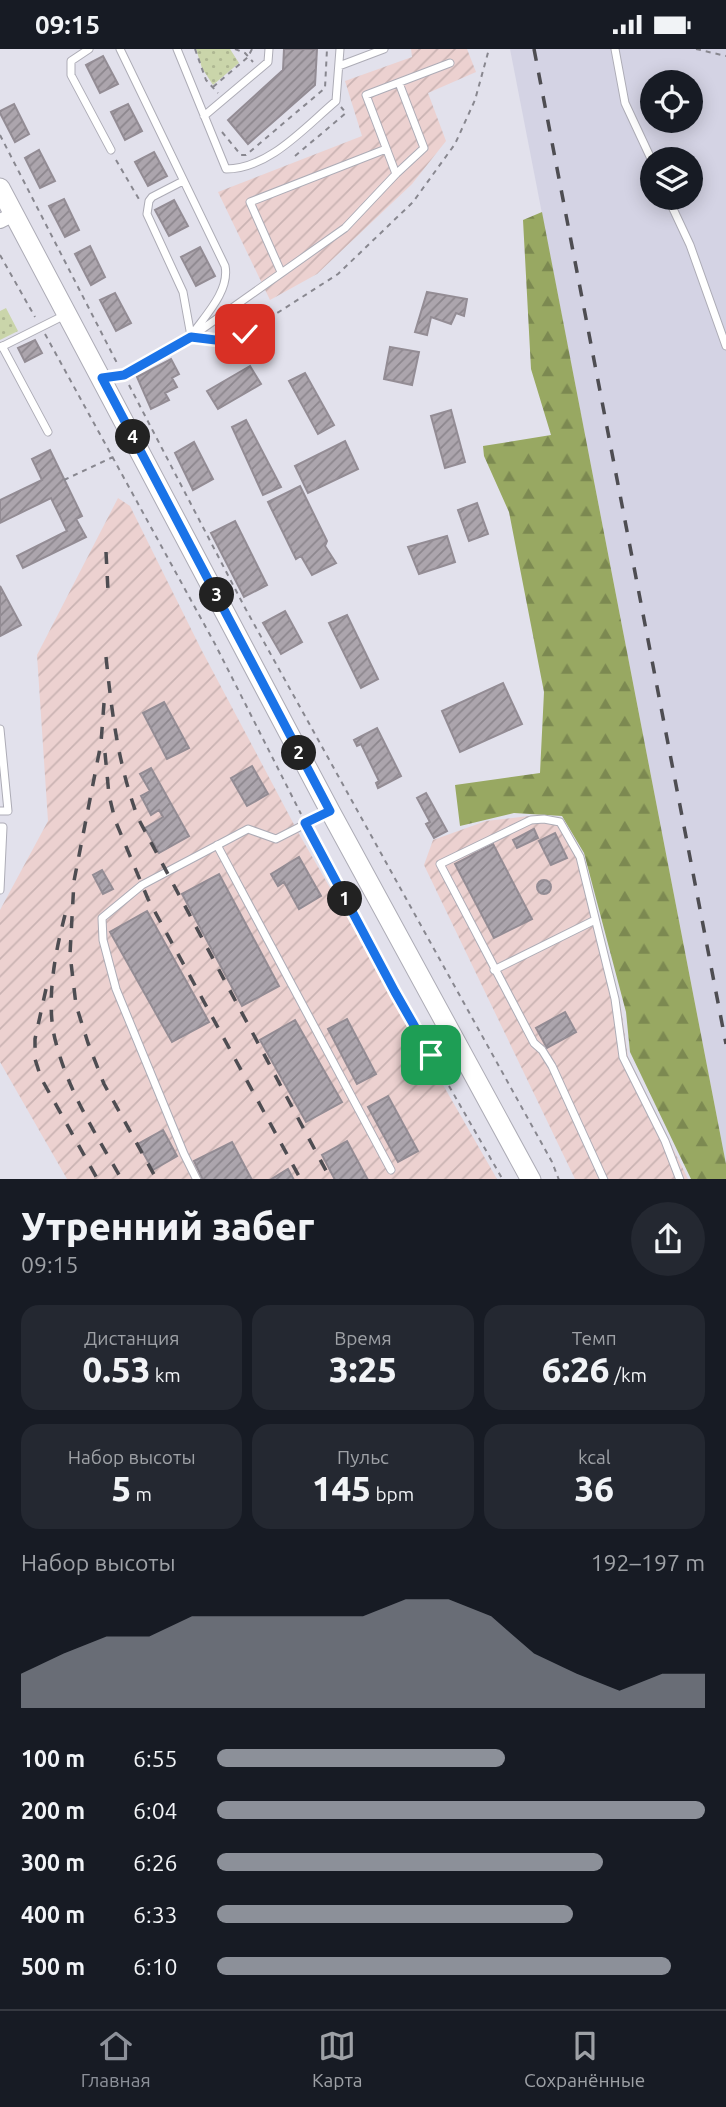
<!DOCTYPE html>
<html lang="ru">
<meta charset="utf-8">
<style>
:root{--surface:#171b24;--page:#242831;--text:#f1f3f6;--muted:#9ea1a6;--line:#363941;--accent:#8c9099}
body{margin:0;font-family:Ubuntu,sans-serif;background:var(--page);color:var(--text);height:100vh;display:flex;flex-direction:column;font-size:26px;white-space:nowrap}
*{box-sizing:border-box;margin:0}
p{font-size:23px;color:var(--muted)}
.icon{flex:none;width:38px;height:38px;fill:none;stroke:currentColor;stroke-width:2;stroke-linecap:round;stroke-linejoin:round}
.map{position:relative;height:1130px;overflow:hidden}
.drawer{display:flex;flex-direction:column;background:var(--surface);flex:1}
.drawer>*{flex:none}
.buttons{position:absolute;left:640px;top:21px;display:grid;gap:14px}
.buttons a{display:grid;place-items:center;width:63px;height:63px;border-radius:50%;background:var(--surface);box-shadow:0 4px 18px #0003;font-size:35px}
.pin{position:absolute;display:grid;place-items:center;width:60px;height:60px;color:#fff;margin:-30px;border-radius:14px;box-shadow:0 4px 10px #0006}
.km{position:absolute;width:35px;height:35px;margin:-18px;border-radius:50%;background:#222;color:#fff;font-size:19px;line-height:35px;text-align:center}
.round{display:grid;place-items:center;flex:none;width:74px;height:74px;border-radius:37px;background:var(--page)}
.headline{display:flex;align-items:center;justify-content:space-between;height:119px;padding:0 21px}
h1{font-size:38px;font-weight:800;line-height:52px}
.metrics{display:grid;grid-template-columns:repeat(3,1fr);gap:10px;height:119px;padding:7px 21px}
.metrics div{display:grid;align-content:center;border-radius:18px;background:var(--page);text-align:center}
.metrics b{font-size:35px;font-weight:800}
.metrics small{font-size:19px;font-weight:400}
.metrics p{font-size:19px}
.chart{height:196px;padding:14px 21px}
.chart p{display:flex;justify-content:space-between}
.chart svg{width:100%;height:126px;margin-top:7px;fill:var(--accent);opacity:.7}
ul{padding:0 21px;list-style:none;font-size:23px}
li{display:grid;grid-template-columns:112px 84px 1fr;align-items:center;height:52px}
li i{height:18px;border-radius:9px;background:var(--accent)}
.status{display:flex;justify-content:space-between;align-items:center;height:49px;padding:0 35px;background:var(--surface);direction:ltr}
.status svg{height:19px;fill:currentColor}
.tabs{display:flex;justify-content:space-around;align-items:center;height:98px;border-top:2px solid var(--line);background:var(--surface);font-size:19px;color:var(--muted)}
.tabs a{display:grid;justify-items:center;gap:4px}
.tabs .current{color:var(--accent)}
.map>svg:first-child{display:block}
.industrial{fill:url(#industrial-furrows)}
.built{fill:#d4d3e4;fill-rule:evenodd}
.grass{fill:url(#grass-dots)}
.forest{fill:url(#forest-firs)}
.building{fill:url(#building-hatch);stroke:#938c94;stroke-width:2}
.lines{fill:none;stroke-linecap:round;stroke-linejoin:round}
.service-casing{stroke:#adacb6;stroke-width:9}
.minor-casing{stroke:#adacb6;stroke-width:16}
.secondary-casing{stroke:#adacb6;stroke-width:21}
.path{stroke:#88878f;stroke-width:2;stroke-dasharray:5 5;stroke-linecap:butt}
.service{stroke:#fff;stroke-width:7}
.minor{stroke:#fff;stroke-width:14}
.secondary{stroke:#fff;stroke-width:19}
.rail{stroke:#4e4d52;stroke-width:3.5;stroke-dasharray:12 12;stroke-linecap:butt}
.route-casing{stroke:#fff;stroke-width:14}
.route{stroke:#1a73e8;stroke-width:9}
</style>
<div class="status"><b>09:15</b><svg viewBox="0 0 49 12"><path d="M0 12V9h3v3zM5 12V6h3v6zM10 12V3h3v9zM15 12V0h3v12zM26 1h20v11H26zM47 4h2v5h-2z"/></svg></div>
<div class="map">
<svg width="726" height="1131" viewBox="0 0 726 1131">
<defs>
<pattern id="industrial-furrows" width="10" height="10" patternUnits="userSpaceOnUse" patternTransform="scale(1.75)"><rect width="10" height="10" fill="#ecd1d0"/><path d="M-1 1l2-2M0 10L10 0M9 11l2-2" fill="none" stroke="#cab3b3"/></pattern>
<pattern id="grass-dots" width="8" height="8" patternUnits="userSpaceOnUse" patternTransform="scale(1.75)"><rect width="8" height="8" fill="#cad5aa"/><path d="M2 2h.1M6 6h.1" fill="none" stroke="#aeb792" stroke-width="1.8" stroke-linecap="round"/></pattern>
<pattern id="forest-firs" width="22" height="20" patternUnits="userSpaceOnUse" patternTransform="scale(1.75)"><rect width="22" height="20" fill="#98a862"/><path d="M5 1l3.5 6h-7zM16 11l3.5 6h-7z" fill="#7c8951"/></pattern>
<pattern id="building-hatch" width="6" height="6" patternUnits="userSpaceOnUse" patternTransform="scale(1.75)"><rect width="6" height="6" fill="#aca5ad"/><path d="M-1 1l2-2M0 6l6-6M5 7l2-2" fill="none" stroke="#8c868d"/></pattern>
</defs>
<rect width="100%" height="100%" fill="#e2e1ec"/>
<!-- industrial -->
<path class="industrial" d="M 411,0 L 467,0 L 476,23 L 428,44 L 446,92 L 412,135 L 317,225 L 270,251 L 218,143 L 362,87 L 345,32 L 412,8 Z
M 118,449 L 130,457 L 201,600 L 298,783 L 497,1130 L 67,1130 L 0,1013 L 0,861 L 48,772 L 37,606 Z
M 529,767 L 561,769 L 583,806 L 621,959 L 628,1008 L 688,1130 L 575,1130 L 424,816 L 433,791 L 486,772 Z"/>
<!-- built -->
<path class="built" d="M 510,0 L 726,0 L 726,1115 L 594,432 ZM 653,33 L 691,33 L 691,72 L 653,72 ZM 653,110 L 691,110 L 691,149 L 653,149 Z"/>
<!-- grass -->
<path class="grass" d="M 196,0 L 230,0 L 239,14 L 213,36 L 202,19 Z
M 6,259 L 18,282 L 0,291 L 0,262 Z"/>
<!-- forest -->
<path class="forest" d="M 542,163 L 726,1115 L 726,1130 L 691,1130 L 630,1003 L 626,963 L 584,804 L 562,767 L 514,764 L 460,777 L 455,736 L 540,724 L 544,643 L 509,463 L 484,407 L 483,397 L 551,386 L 531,320 L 523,171 Z"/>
<!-- building -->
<path class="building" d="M 284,0 L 317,0 L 315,36 L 248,95 L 228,71 L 283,21 Z
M 103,7 L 118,35 L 100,44 L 86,16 Z
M 14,55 L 29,85 L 15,93 L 0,64 L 0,62 Z
M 128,55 L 142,82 L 125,91 L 111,63 Z
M 39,101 L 55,132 L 40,139 L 25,109 Z
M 154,103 L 167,127 L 148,137 L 135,113 Z
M 64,150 L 79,181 L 65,188 L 49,157 Z
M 174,151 L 188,177 L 169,187 L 155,161 Z
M 90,197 L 105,228 L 91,236 L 75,205 Z
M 200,198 L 215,227 L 196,237 L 181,208 Z
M 427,243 L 467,250 L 464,267 L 456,264 L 451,275 L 431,268 L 427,286 L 415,283 Z
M 115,244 L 131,274 L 116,282 L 100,251 Z
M 35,291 L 42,304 L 25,313 L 18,299 Z
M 390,298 L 419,303 L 412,336 L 384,330 Z
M 171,310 L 179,325 L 172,329 L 177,338 L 165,344 L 169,351 L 151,360 L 137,328 Z
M 250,317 L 261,335 L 218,360 L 207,342 Z
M 305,324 L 334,376 L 318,385 L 289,332 Z
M 451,361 L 465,413 L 445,419 L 431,367 Z
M 246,371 L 281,438 L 263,446 L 232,378 Z
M 345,392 L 358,420 L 308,444 L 295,417 Z
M 194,393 L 213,430 L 193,441 L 175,404 Z
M 50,401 L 82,467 L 76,470 L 86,488 L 23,519 L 17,507 L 67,482 L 51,449 L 0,474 L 0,451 L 42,431 L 32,410 Z
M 300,437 L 327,492 L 325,497 L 336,514 L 312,526 L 301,507 L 296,510 L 268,453 Z
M 477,454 L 488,485 L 469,492 L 458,461 Z
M 235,472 L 267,536 L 244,548 L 211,484 Z
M 447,487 L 455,513 L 419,525 L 408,498 Z
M 0,537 L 21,576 L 0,587 Z
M 285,562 L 302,593 L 281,605 L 263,574 Z
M 347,566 L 378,630 L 361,639 L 329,574 Z
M 503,634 L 522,675 L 460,703 L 442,662 Z
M 164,653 L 189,699 L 167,710 L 143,664 Z
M 377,679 L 401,727 L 378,739 L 376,734 L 379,732 L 361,695 L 357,697 L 354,691 Z
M 252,717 L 268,745 L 247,757 L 231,729 Z
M 151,719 L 189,787 L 159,804 L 145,779 L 163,768 L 159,761 L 151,766 L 141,747 L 150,742 L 140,725 Z
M 426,744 L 447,782 L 434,789 L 426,775 L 430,773 L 417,749 Z
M 534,780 L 538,789 L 517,799 L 513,791 Z
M 555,784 L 567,809 L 551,816 L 539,792 Z
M 493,795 L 532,870 L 494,889 L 455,815 Z
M 299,808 L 321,847 L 299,860 L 284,833 L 278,837 L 271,825 Z
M 102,821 L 113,840 L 103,845 L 93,826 Z
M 219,825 L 279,937 L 242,957 L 182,845 Z
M537 838a7 7 0 1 1 14 0a7 7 0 1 1-14 0Z
M 147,862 L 209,973 L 172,993 L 110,883 Z
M 565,963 L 576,983 L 547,999 L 536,979 Z
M 347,970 L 376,1025 L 357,1035 L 328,980 Z
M 295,971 L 342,1053 L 306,1073 L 260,991 Z
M 388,1047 L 418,1102 L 398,1113 L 368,1058 Z
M 163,1081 L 177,1107 L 153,1121 L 138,1095 Z
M 347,1092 L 368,1131 L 335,1131 L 322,1106 Z
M 232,1093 L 252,1131 L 203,1131 L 194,1112 Z
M 288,1120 L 294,1131 L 270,1131 Z"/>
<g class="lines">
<defs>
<path id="service" d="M 89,0 L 71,12 L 71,26 L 111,101
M 120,0 L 225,217 C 230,241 206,266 193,284
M 177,0 L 226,120 C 269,120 305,78 336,52 L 340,0
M 615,0 L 625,54 L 653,114
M 339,17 L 384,0
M 204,67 L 268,13 L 269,0
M 396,125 L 366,46 L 450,14
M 183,132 L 152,148 L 149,152 L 147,165 L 183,243 L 191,287
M 668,149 L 690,196 L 726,297
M 281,223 L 250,153 L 386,100
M 2,297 L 48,383
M 1,298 L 65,266
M 102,329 L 124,326 L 191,288 L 345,179 L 396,125 L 424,99 L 399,34
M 0,680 L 8,762 L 0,762
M 0,778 L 3,778 L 0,841
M 217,796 L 391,1121
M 494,921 L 595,871
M 197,1131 L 184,1105 L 116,940 L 103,891 L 102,869 L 142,836 L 248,780 L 276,790 L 329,763
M 604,1131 L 552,1017 L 542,1001 L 534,994 L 440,815 L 531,771 L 544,770 L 560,773 L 580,808 L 615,950 L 623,1008 L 665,1092 L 680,1131"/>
<path id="minor" d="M 0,172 L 14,165"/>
<path id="secondary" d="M 0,139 L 330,762 L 531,1131"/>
</defs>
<!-- service casing -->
<use href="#service" class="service-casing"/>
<!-- minor casing -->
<use href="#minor" class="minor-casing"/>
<!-- secondary casing -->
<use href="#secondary" class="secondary-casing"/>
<!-- path -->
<path class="path" d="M 195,0 L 206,31 L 218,44
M 235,0 L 245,4 L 253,13
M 696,0 L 726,7
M 213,38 L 248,8 L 252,0
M 222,83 L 241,106 L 246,106 L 325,39 L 327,0
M 0,86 L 118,316
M 295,107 L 346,64 L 341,58
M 116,111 L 140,152
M 0,206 L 35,268
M 45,285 L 215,595 L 301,765
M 206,290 L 232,293 L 338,225 L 413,153 L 455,95 L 475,51 L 489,0
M 129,336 L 244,557 L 552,1113 L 559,1131
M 64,431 L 113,408
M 309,783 L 395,943 L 503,1131"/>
<!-- service -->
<use href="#service" class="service"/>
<!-- minor -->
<use href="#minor" class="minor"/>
<!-- secondary -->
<use href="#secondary" class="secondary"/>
<!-- rail -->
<path class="rail" d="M 534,0 L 726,995
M 106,503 L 108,542
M 106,608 C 112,665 118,715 138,769 L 331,1131
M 104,654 L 101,694 L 74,832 L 70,905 L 76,956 L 88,994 L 104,1035 L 157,1131
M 105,704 L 109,746 L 115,771 L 148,850 L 301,1131
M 65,866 C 55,904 45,955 56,994 C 69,1044 97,1087 122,1131
M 46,940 L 35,990 L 35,1010 L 41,1029 L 98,1131"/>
</g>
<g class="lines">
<defs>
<path id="route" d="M 245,285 L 232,293 L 191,288 L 124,326 L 102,329 L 330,762 L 305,774 L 395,943 L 431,1006"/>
</defs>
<!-- route casing -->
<use href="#route" class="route-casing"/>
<!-- route -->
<use href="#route" class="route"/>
</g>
</svg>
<div class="buttons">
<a><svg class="icon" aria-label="locate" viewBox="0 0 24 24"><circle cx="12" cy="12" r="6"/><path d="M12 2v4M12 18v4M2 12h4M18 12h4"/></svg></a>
<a><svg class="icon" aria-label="layers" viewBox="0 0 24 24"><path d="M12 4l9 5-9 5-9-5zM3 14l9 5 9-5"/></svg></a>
</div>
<div class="pin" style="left:431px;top:1006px;background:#1e9e55"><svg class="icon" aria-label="arrive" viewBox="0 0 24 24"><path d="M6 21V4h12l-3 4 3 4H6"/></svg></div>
<div class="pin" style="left:245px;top:285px;background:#d93025"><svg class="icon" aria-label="check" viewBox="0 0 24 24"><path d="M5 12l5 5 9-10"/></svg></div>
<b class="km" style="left:345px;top:850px">1</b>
<b class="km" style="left:299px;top:704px">2</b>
<b class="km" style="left:217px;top:546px">3</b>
<b class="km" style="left:133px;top:388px">4</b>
</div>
<section class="drawer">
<div class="headline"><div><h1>Утренний забег</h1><p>09:15</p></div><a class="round"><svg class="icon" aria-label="share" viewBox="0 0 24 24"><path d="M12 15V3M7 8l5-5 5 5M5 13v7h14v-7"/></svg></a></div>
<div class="metrics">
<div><p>Дистанция</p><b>0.53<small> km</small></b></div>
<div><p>Время</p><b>3:25</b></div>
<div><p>Темп</p><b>6:26<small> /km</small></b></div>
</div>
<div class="metrics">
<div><p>Набор высоты</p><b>5<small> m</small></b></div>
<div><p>Пульс</p><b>145<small> bpm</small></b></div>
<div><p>kcal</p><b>36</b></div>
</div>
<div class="chart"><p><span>Набор высоты</span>192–197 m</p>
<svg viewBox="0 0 160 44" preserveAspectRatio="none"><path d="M0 44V32L10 25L20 19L30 19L40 12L50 12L60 12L70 12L80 12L90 6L100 6L110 12L120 25L130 32L140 38L150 32L160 32V44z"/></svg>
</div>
<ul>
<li><b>100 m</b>6:55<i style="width:59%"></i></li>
<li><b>200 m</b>6:04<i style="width:100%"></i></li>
<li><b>300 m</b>6:26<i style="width:79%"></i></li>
<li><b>400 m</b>6:33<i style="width:73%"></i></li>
<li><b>500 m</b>6:10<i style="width:93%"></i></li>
</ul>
</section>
<nav class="tabs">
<a class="current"><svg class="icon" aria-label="home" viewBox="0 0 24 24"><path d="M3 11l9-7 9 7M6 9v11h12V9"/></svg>Главная</a>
<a><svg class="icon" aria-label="map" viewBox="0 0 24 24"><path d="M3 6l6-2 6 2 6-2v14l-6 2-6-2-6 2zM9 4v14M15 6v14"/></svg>Карта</a>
<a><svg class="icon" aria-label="saved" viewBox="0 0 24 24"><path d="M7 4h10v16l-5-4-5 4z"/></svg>Сохранённые</a>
</nav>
